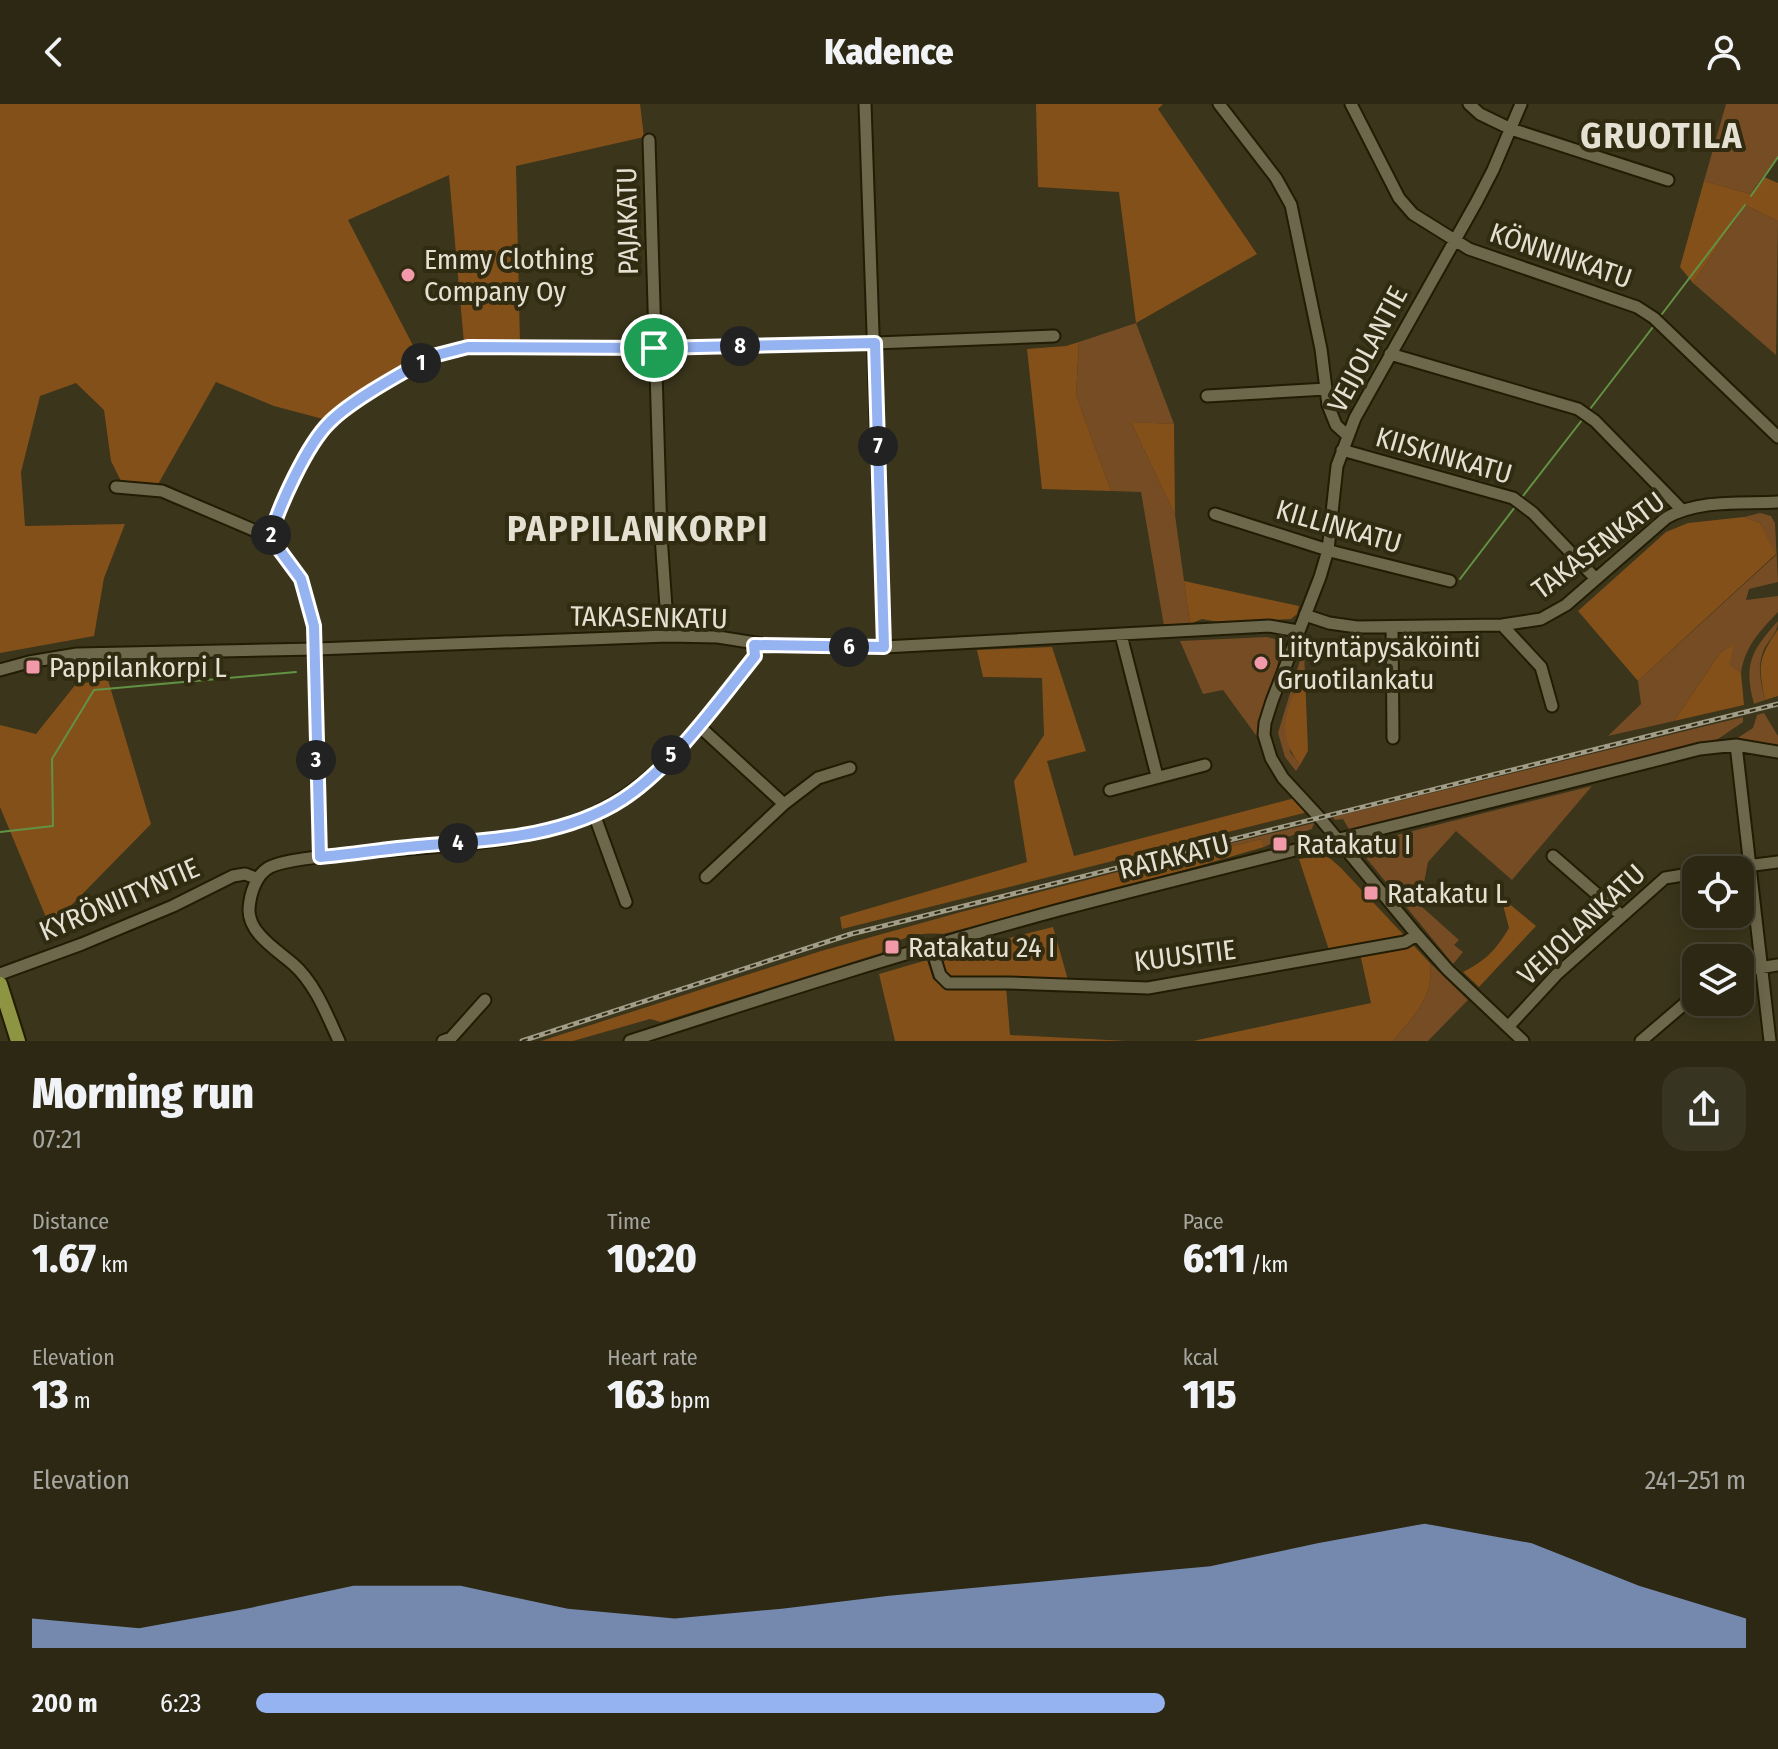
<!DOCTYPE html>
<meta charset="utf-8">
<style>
:root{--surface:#2c2814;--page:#383422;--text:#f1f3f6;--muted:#a6a6a0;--line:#484434;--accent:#95b2f1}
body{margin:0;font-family:"Fira Sans Condensed",sans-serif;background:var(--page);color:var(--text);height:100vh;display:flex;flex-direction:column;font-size:30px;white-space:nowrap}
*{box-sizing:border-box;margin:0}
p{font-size:26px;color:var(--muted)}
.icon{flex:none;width:44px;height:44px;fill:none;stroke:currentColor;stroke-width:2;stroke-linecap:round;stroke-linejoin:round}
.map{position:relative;height:937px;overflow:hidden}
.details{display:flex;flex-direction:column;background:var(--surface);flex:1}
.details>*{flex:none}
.fabs{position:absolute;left:1682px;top:752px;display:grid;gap:16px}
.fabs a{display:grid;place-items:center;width:72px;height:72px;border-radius:16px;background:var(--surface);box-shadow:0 4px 20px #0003,0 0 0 2px var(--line);font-size:40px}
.pin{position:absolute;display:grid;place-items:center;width:68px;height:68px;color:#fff;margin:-34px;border:4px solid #fff;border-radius:50%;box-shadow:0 2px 8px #0007}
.km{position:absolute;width:40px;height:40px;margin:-20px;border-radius:50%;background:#222;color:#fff;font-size:22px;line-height:40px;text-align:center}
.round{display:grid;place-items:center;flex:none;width:84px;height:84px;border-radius:24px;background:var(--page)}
.headline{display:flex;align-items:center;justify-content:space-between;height:136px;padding:0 32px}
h1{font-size:44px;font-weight:800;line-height:60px}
.metrics{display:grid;grid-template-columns:repeat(3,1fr);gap:12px;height:136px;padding:8px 32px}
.metrics div{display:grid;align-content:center}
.metrics b{font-size:40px;font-weight:800}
.metrics small{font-size:22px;font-weight:400}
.metrics p{font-size:22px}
.chart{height:224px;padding:16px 32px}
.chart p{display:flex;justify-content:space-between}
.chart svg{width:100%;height:144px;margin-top:8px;fill:var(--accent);opacity:.7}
ul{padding:0 32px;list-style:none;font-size:26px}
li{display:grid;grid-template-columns:128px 96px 1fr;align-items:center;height:60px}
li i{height:20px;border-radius:10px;background:var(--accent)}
header{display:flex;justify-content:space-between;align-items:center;height:104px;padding:0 32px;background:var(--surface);font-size:36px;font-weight:800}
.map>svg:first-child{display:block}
.green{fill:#764c24}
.forest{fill:#84501a}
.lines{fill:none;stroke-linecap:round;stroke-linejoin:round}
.stream{stroke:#629244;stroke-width:2}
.minor-casing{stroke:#211c03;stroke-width:15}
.major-casing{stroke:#211c03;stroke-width:18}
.minor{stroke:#6d674c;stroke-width:11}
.major{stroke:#8d9542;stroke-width:14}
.rail-casing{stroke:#a19d89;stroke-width:5}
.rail{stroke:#302b11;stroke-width:2;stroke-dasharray:6;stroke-linecap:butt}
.route-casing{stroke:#fff;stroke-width:16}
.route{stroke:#95b2f1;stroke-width:10}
.poi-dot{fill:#f39aaa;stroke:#302b11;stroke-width:3}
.labels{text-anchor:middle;stroke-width:8;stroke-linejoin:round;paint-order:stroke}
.street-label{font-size:28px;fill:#e4e1d2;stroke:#302b11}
.poi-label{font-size:28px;fill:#e4e1d2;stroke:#302b11;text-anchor:start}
.district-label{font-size:36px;font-weight:bold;letter-spacing:2px;fill:#e4e1d2;stroke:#302b11}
</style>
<header><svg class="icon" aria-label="back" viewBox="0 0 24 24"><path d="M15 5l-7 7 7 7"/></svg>Kadence<svg class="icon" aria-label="person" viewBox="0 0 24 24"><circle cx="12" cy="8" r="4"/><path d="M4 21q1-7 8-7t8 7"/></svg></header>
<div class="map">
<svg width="1778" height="937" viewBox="0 0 1778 937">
<rect width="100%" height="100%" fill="#3a351b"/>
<!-- green -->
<path class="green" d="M 1726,0 L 1778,0 L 1778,53 L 1750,90 L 1704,77 Z
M 1745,101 L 1778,117 L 1776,251 L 1693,179 Z
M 1136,219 L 1174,320 L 1131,318 L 1175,411 L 1190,520 L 1164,522 L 1141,388 L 1111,387 L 1076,291 L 1079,238 Z
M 1760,409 L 1771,412 L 1775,419 L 1778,478 L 1749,485 L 1746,496 L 1778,492 L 1778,508 C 1760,527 1745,542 1741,569 L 1728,562 L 1733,541 L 1720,549 L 1674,617 L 1608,632 L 1641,600 L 1638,577 L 1776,451 L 1760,419 L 1744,413 Z
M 1778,517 C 1778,531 1765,538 1762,551 C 1757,566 1762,582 1765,596 L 1754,600 C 1743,560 1752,546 1778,517 Z
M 1267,533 L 1275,535 L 1281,544 C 1278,555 1277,566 1274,576 C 1267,597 1259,612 1258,634 L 1223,586 L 1203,590 L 1180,537 Z
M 1304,543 L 1305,570 L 1294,589 L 1290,648 L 1300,661 L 1296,667 L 1285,653 L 1278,629 Z
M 1764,609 L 1778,632 L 1778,641 L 1736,635 L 1753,624 L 1757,611 Z
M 1743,613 L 1743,618 L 1718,635 L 1350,727 L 1343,715 L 1335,716 L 1333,713 Z
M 1592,682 L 1512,776 L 1456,727 L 1428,758 L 1422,789 L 1427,794 L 1421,802 L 1459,836 L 1454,841 L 1463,848 L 1453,860 L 1358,744 L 1369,738 Z
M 1314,719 L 1312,725 L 1281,735 L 1264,743 L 1262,735 L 1224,744 L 1223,741 Z
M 1430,859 L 1468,896 L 1428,937 L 1393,937 C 1413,912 1435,893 1430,859 Z"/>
<!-- forest -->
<path class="forest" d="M 0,0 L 640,0 L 644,33 L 516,62 L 520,239 L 464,239 L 449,71 L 348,116 L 419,253 L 323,315 L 274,302 L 216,278 L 157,382 L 122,379 L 111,357 L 104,306 L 76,279 L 40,292 L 21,368 L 25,422 L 125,420 L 104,474 L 94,532 L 0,549 Z
M 1036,0 L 1163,0 L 1158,5 L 1257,150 L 1136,219 L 1119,88 L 1038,83 Z
M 1764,73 L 1778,79 L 1778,117 L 1745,101 L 1693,179 L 1680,163 L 1704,77 L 1750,90 Z
M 1079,238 L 1076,291 L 1111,387 L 1042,385 L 1027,245 L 1066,242 Z
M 1131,318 L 1174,320 L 1175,411 Z
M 1744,413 L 1760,419 L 1776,450 L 1638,577 L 1578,507 L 1666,428 L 1688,419 Z
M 1184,477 L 1299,502 L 1297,510 L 1291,515 L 1219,518 L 1202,515 L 1190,520 Z
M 1778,525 L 1778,592 L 1765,596 C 1758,561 1758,555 1778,525 Z
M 1734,540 L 1729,561 L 1741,569 L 1744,601 L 1674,617 L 1720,549 Z
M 1052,543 L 1086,647 L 1047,657 L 1074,752 L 1295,694 L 1308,708 L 842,825 L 840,813 L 1027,758 L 1014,677 L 1044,631 L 1042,574 L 983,573 L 977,546 Z
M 1305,570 L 1308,647 L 1300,661 C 1275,629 1286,602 1305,570 Z
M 108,576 L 151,720 L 50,823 L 0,703 L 0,621 L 36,630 L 76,580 Z
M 1262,735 L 1264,743 L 1178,768 L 943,830 C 918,828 899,833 881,849 L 661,918 L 650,915 L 573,937 L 541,937 L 821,847 L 961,808 L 1223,741 L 1224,744 Z
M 1326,751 L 1340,763 L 1430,859 C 1435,893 1413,912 1393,937 L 1193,937 L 1371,899 L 1359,845 L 1330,849 L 1299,755 Z
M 1501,793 L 1536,822 L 1479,883 L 1463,868 C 1485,857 1496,846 1509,824 Z
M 1053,823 L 1068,876 L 959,875 C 945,870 944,864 942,851 Z
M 927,856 L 933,875 L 946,884 L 1006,883 L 1010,931 L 1128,937 L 895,937 L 879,870 Z"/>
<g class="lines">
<!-- stream -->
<path class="stream" d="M 1751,92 L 1778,53
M 1662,210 L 1745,101
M 1590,305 L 1653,223
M 1523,392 L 1582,316
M 1460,475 L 1515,403
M 0,728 L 53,722 L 52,655 L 94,586 L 296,568"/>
<defs>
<path id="minor" d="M 865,0 L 884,543
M 1219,0 L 1276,74 L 1291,101 L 1321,245 L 1328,301 L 1336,321 L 1348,332
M 1351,0 L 1399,94 L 1413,110 L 1469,145 L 1637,203 L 1654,214 L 1778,333
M 1469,0 L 1480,10 L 1511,25 L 1668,76
M 1521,0 L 1493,66 L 1477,97 L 1355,314 L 1337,362 L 1328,446 L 1320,473 L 1272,597 L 1265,619 L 1264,631 L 1271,654 L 1283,674 L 1319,713 L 1417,831 L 1448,866 L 1523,937
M 649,36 L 661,432 L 668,532
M 1390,250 L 1578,305 L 1595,317 L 1681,405
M 1207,292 L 1326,285
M 1342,346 L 1513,394 L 1533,409 L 1596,475
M 116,383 L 162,387 L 270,433
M 1215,410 L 1334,448 L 1450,477
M 1305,511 L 1329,519 L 1357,523 L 1502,521 L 1541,515 L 1566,501 L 1666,414 C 1699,395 1741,400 1778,398
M 1502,521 L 1541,563 L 1552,602
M 1392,523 L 1393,634
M 1121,531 L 1157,672
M 0,566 L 29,558 L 77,550 L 316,545 L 668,532 L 718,533 L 774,542 L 884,543 L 1269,522 L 1298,527
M 699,622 L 784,700 L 818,674 L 850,664
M 1736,641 L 1770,937
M 1110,686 L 1205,661
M 594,710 L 626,798
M 1553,752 L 1622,812
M 320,753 L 314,522 L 301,475 L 270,433 C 279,402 307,340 330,318 C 350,298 394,274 418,260 L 433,252 L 468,243 L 654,244 L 875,239 L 1054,232
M 1715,766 L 1778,758
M 706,773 L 784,700
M 931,842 L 940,871 L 948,879 L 1008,879 L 1148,884 L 1405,838 L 1417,831
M 1740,867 L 1778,861
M 0,870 L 82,840 L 173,802 L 233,772 L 245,770 L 256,774
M 1508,923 L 1557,870 L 1665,774 L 1696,769
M 339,937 C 327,911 315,879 293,860 C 277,846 248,829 249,805 C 250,790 256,770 270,763 C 286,755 328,752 347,750 C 427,741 524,744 597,708 C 664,676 709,609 755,552 L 754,541
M 443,937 L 451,934 L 485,896
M 630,937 C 772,891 915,845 1059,806 C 1272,750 1487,700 1700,645 L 1736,641 L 1778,648
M 1641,937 L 1696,890"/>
<path id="major" d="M 0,880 L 18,937"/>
</defs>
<!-- minor casing -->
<use href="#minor" class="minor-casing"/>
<!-- major casing -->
<use href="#major" class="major-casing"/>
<!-- minor -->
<use href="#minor" class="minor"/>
<!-- major -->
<use href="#major" class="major"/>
<defs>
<path id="rail" d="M 522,937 L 851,830 L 1778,600"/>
</defs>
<!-- rail casing -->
<use href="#rail" class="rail-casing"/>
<!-- rail -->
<use href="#rail" class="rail"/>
</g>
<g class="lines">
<defs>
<path id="route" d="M 875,239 L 884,543 L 754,541 L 755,552 C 719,597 671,664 623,695 C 563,734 486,736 417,742 C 385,745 353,750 320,753 L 314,522 L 301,475 L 270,433 C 279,402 307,340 330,318 C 350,298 393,274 418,260 L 433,252 L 468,243 L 654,244 Z"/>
</defs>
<!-- route casing -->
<use href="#route" class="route-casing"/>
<!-- route -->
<use href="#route" class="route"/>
</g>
<!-- markers -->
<g class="poi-dot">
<circle cx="408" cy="171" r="8"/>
<circle cx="1261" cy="559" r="8"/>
<rect x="25" y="555" width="16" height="16" rx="4"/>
<rect x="1272" y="732" width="16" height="16" rx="4"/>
<rect x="1363" y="781" width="16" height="16" rx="4"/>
<rect x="884" y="835" width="16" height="16" rx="4"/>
</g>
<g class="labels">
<!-- street labels -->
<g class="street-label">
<text transform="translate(627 117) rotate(-91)" y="10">PAJAKATU</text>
<text transform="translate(1561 151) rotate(19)" y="10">KÖNNINKATU</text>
<text transform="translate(1367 245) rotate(-62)" y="10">VEIJOLANTIE</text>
<text transform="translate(1444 351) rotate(16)" y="10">KIISKINKATU</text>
<text transform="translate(1339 422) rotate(16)" y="10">KILLINKATU</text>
<text transform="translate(1598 441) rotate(-37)" y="10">TAKASENKATU</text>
<text transform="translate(649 513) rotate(1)" y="10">TAKASENKATU</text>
<text transform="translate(1174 752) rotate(-14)" y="10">RATAKATU</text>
<text transform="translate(119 795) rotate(-23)" y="10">KYRÖNIITYNTIE</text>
<text transform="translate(1581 820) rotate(-43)" y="10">VEIJOLANKATU</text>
<text transform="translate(1185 851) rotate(-7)" y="10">KUUSITIE</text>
</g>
<!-- poi labels -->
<g class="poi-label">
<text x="424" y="165">Emmy Clothing<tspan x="424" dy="32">Company Oy</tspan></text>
<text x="1277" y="553">Liityntäpysäköinti<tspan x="1277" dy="32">Gruotilankatu</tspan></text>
<text x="49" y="573">Pappilankorpi L</text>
<text x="1296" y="750">Ratakatu I</text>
<text x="1387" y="799">Ratakatu L</text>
<text x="908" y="853">Ratakatu 24 I</text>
</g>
<!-- district labels -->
<g class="district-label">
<text x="1662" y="44">GRUOTILA</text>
<text x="638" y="437">PAPPILANKORPI</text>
</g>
</g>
</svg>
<div class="fabs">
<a><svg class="icon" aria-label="locate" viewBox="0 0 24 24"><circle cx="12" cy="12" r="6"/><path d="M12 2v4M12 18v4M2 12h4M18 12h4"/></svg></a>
<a><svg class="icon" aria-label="layers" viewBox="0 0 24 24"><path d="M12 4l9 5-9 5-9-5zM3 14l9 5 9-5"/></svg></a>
</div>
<div class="pin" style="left:654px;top:244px;background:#1e9e55"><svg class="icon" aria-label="arrive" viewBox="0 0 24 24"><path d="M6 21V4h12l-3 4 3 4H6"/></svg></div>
<b class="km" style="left:421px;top:259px">1</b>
<b class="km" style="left:271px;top:431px">2</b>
<b class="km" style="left:316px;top:656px">3</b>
<b class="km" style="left:458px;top:739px">4</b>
<b class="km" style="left:671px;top:651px">5</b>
<b class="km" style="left:849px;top:543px">6</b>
<b class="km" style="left:878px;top:342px">7</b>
<b class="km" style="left:740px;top:242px">8</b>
</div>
<section class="details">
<div class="headline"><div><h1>Morning run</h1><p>07:21</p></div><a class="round"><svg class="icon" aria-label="share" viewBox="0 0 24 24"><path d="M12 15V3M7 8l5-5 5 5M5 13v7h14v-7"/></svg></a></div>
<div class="metrics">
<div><p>Distance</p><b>1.67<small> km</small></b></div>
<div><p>Time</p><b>10:20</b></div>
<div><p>Pace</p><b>6:11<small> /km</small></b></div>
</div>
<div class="metrics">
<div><p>Elevation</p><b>13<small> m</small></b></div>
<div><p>Heart rate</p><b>163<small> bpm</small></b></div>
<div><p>kcal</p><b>115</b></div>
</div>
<div class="chart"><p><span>Elevation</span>241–251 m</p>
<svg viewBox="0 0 160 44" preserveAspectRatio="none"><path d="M0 44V35L10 38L20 32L30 25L40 25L50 32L60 35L70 32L80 28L90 25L100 22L110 19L120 12L130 6L140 12L150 25L160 35V44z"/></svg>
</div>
<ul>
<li><b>200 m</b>6:23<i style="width:61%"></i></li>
</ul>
</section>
